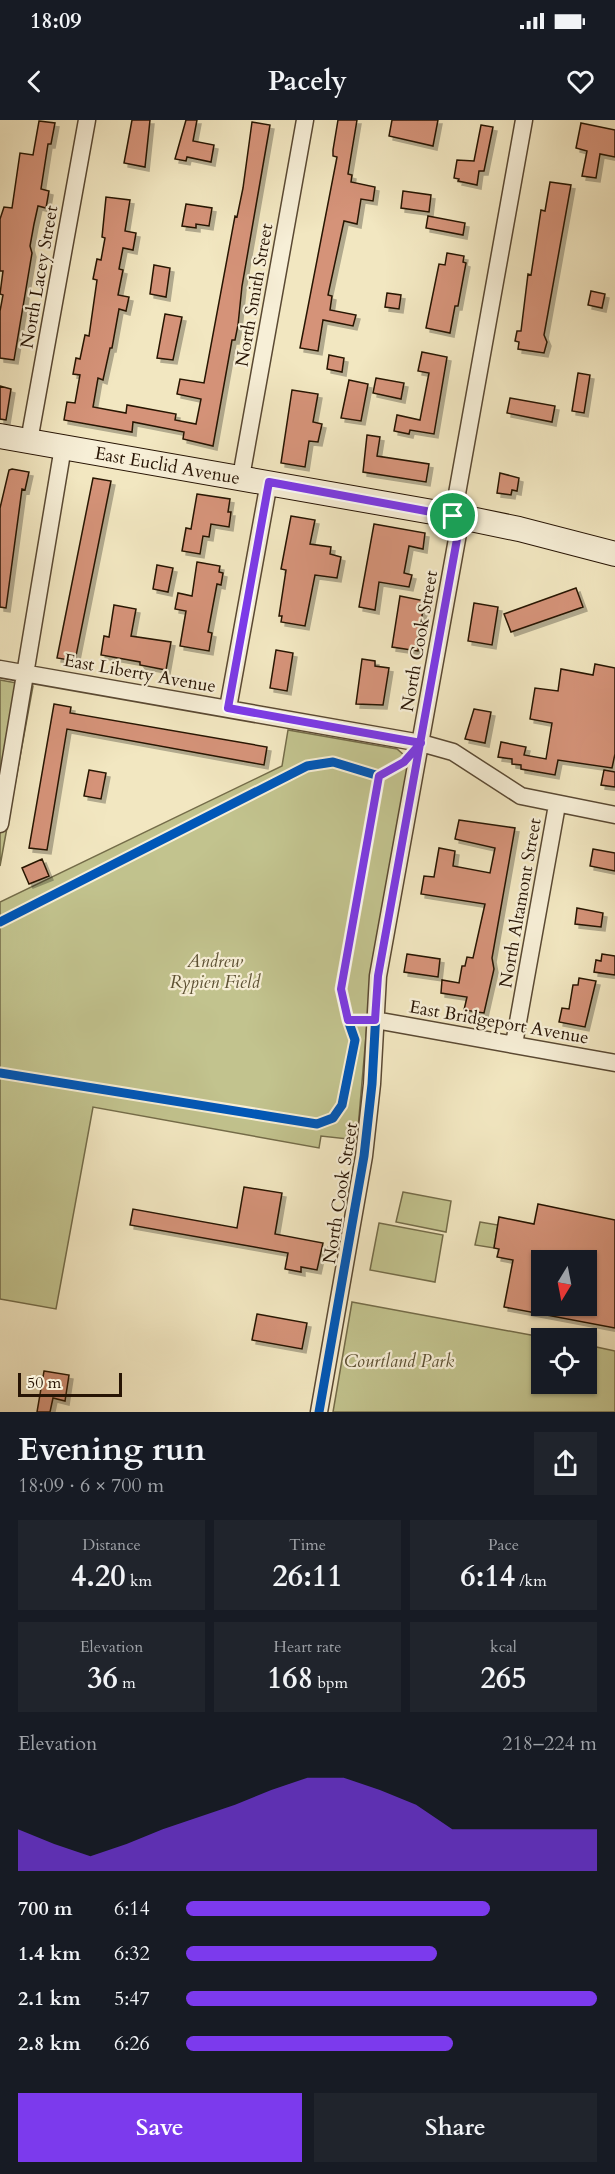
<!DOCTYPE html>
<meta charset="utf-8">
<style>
:root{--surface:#171b24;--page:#20242c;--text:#f1f3f6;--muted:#9ea1a6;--accent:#7c3aed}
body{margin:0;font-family:Cardo,serif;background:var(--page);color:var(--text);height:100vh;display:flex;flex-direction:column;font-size:22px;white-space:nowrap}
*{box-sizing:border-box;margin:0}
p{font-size:20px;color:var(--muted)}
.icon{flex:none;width:33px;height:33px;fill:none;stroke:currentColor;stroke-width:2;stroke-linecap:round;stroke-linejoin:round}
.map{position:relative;height:1292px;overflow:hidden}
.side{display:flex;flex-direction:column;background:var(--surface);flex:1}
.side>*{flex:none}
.needle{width:39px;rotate:190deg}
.fabs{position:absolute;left:531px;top:1130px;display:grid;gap:12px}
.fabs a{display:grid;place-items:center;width:66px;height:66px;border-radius:0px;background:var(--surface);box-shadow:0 2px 4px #0004;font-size:30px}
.scale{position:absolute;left:18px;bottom:15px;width:104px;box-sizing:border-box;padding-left:6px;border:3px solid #271404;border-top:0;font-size:16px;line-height:21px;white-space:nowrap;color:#271404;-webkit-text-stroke:4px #f7efd7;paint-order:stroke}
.pin{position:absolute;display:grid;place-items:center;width:51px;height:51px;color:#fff;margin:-26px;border:3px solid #fff;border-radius:50%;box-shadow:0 2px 6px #0007}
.round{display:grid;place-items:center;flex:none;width:63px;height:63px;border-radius:0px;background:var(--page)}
.summary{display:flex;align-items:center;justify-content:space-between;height:102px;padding:0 18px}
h1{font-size:33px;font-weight:700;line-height:45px}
.metrics{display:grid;grid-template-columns:repeat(3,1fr);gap:9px;height:102px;padding:6px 18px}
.metrics div{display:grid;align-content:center;border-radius:0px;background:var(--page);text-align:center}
.metrics b{font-size:30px;font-weight:700}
.metrics small{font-size:16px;font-weight:400}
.metrics p{font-size:16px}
.chart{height:168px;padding:12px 18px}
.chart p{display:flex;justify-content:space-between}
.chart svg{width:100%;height:108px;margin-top:6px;fill:var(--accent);opacity:.7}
.action{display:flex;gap:12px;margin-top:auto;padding:12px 18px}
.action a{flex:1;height:69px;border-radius:0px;background:var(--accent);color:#fff;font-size:24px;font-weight:700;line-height:69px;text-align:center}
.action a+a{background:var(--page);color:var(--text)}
ul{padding:0 18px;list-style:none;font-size:20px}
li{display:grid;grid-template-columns:96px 72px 1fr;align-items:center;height:45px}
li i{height:15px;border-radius:8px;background:var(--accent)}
.status{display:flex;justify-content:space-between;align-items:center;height:42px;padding:0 30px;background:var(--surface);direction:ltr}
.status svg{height:16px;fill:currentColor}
header{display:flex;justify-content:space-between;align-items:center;height:78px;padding:0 18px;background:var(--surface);font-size:27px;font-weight:700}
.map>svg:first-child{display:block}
.green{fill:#c2c38e;stroke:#746c49;stroke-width:1.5}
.building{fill:#d59379;stroke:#271404;stroke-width:1.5;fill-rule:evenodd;filter:url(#shadow)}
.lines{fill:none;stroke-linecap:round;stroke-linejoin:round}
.street-casing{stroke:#5a4933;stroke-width:19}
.secondary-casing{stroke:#271404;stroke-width:26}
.street{stroke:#f7efd7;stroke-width:16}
.secondary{stroke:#f7efd7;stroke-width:24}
.cycleway-casing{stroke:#f7efd7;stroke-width:13}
.cycleway{stroke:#0057b8;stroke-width:9}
.route-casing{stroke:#fff;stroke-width:12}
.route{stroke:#7c3aed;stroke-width:8}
.labels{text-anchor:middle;stroke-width:4.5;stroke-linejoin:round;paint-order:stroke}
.street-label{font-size:18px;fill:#271404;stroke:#f7efd7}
.park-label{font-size:18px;font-style:italic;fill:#5d5134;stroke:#f7efd7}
</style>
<div class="status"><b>18:09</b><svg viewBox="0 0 49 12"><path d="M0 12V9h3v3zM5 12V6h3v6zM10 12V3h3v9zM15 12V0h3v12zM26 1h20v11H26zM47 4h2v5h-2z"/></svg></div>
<header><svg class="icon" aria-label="back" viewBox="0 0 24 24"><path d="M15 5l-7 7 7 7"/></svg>Pacely<svg class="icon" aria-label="heart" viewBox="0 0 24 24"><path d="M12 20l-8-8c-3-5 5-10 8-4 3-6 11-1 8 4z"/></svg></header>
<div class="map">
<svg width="615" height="1292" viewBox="0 0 615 1292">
<defs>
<filter id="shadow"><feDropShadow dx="4" dy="4" stdDeviation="0" flood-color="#0004"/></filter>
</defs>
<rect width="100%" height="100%" fill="#f2e7c1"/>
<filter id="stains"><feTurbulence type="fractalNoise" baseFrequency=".00333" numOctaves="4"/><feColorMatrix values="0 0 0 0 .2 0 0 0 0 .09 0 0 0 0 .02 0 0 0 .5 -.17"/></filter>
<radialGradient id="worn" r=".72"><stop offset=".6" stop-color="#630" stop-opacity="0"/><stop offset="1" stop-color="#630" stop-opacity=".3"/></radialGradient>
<!-- green -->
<path class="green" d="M 0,560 L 33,566 L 0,746 Z
M 288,610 L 397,629 L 405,636 L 408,647 L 372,846 L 357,1020 L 321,1016 L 319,1028 L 93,987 L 56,1189 L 0,1179 L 0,782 L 282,646 Z
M 403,1072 L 451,1081 L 446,1112 L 396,1102 Z
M 480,1102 L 498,1105 L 494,1128 L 475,1125 Z
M 379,1103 L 443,1115 L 435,1162 L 370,1150 Z
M 352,1182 L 547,1218 L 542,1218 L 542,1263 L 586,1263 L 587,1225 L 615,1231 L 615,1292 L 333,1292 Z"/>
<!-- building -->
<path class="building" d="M 132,0 L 150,0 L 145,47 L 124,43 Z
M 186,0 L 197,0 L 193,21 L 214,25 L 211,42 L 187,37 L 186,41 L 175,39 Z
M 338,0 L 357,0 L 348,54 L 352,55 L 351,62 L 375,67 L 373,81 L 361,79 L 357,104 L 344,101 L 328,175 L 332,176 L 330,190 L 356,195 L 353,206 L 323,200 L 318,231 L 300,228 L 337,37 L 333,36 L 333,30 Z
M 392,0 L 438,0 L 433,26 L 389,16 Z
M 39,1 L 55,3 L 51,24 L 48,24 L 41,69 L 49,71 L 46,88 L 38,86 L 34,104 L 30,126 L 32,133 L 14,240 L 0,238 L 0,191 L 3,175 L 0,174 L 3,151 L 0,151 L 0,99 L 4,87 L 12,88 L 20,33 L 33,35 Z
M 252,2 L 270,5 L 242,166 L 238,205 L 235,220 L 232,220 L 213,326 L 183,319 L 184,312 L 133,302 L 132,312 L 64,300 L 67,282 L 75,283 L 80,255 L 73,254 L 76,238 L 80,239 L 85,215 L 89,216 L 97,160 L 93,159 L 97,139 L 101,140 L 105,118 L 102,117 L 106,77 L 130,80 L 125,111 L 136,113 L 133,130 L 123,128 L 119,149 L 123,150 L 118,175 L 129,177 L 126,191 L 119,189 L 112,228 L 110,228 L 103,260 L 98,258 L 93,287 L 126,293 L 127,285 L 176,294 L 175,300 L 196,304 L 201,279 L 177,274 L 180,259 L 204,263 L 235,96 L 237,97 L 243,68 Z
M 581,3 L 615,10 L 615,37 L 600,34 L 596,58 L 582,56 L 587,31 L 576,28 Z
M 481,5 L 493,7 L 484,51 L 479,51 L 477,65 L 458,61 L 459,59 L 454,58 L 457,40 L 474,41 Z
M 550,62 L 571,65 L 544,215 L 547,222 L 544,233 L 518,229 L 519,222 L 515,221 L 517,211 L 521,211 L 528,154 L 531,155 L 541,90 L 545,91 Z
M 403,71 L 431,75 L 429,92 L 401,88 Z
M 186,84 L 212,88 L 209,106 L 196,104 L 196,108 L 182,106 Z
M 428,96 L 465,103 L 463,115 L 426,108 Z
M 447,133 L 464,136 L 463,142 L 466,143 L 458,186 L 455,186 L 450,213 L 426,208 L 439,144 L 445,145 Z
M 154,145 L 170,148 L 166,177 L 150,174 Z
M 591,171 L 605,174 L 602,188 L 588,185 Z
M 387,173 L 401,175 L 399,189 L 385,187 Z
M 165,194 L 182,197 L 173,240 L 157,238 Z
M 422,232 L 447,237 L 434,314 L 410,310 L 409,314 L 394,311 L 397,295 L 420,300 L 429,253 L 418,251 Z
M 329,235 L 344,238 L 342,252 L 327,249 Z
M 578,253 L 590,255 L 584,293 L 572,291 Z
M 376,258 L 404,263 L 401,279 L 373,273 Z
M 349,260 L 368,264 L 361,301 L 341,298 Z
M 0,266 L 11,269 L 6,300 L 0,299 Z
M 292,270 L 318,274 L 313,302 L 322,304 L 318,322 L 309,321 L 305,347 L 281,343 Z
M 510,278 L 555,286 L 552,302 L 507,293 Z
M 367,315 L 380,317 L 377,336 L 429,344 L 426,362 L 363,352 Z
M 12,349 L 29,352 L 25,370 L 22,369 L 6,488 L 0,487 L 0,388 L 9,350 Z
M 500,353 L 519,358 L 517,371 L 512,370 L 511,375 L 497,373 Z
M 93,358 L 111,361 L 75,541 L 57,538 Z
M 197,374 L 230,379 L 228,392 L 231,392 L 229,407 L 211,404 L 209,417 L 203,416 L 200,434 L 182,431 L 186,408 L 191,409 Z
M 291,396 L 315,400 L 310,424 L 331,427 L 330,434 L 341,437 L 337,458 L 315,455 L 305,506 L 281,502 L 282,496 L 279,496 L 286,450 L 281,449 Z
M 374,404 L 425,413 L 423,429 L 409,426 L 404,453 L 412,455 L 409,467 L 379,462 L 375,490 L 359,487 Z
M 197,442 L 220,446 L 219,452 L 223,453 L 221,465 L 217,464 L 208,512 L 212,513 L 209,531 L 180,526 L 186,491 L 175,489 L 178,473 L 192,476 Z
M 157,445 L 173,448 L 168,472 L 153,469 Z
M 576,468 L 583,487 L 511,512 L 504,494 Z
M 400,476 L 425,481 L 417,520 L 420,521 L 418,531 L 392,527 Z
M 474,483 L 498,487 L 492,525 L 468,521 Z
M 114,485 L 136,489 L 131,516 L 171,522 L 166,550 L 140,545 L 140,542 L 101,535 L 104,516 L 109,517 Z
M 276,530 L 293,533 L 287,571 L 270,568 Z
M 362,539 L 375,541 L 375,546 L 389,548 L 383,585 L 356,584 Z
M 595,544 L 615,548 L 615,634 L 612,648 L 558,640 L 555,655 L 521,649 L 521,645 L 512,644 L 512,639 L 498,637 L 501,622 L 526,627 L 524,635 L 546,639 L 552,603 L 530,599 L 535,568 L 558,571 L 561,549 L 593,555 Z
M 54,584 L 71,587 L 70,593 L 267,627 L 264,645 L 67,609 L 47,730 L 29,728 Z
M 474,589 L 491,592 L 485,623 L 465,619 Z
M 89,650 L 106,653 L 101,679 L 84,676 Z
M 604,650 L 615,652 L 615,667 L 601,665 Z
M 459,700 L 515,708 L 492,838 L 494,849 L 484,893 L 464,890 L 467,877 L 441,873 L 442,860 L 459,863 L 462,846 L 465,846 L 467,837 L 473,838 L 485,784 L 421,774 L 424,756 L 434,757 L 439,728 L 455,731 L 453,746 L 490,753 L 495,728 L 455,719 Z
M 593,729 L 615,733 L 615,751 L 590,746 Z
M 42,739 L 49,756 L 29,764 L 22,748 Z
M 577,788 L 603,793 L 601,807 L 575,804 Z
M 407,834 L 440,839 L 438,857 L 404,852 Z
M 602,834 L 615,836 L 615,855 L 594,852 L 596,840 L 601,841 Z
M 579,858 L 596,861 L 585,907 L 559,902 L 562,888 L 569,889 L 573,865 L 578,865 Z
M 244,1067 L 282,1073 L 275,1114 L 323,1123 L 317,1150 L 301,1147 L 301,1152 L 285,1149 L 288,1133 L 130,1105 L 133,1089 L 237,1108 Z
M 538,1084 L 615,1100 L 615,1208 L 504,1187 L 513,1140 L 497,1137 L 499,1129 L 494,1128 L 499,1097 L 534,1104 ZM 542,1140 L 586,1140 L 586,1185 L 542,1185 Z
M 257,1194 L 307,1203 L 302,1229 L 252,1220 Z
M 44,1251 L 69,1255 L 65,1281 L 53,1278 L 50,1292 L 37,1292 Z"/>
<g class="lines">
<defs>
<path id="street" d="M 29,321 L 87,0
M 241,357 L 305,0
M 453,396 L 524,0
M 0,549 L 421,623 L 453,632 L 521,676 L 615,695
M 228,588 L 269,362
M 0,704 L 63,327
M 375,900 L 615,943
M 514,924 L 557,685
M 319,1292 L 364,1036 L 372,964 L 378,856 L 461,397"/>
<g id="secondary">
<path id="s1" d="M 0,316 L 461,397 L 519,409 L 615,434"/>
</g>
</defs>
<!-- street casing -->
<use href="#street" class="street-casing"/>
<!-- secondary casing -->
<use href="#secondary" class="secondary-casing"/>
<!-- street -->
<use href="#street" class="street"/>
<!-- secondary -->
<use href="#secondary" class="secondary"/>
<defs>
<path id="cycleway" d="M 0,802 L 307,646 L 333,642 L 379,656 L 404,642 L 421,623
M 348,900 L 341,869 L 379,656
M 0,953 L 317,1004 L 333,998 L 342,985 L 355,920 L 348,900 L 375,900
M 319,1292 L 364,1036 L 372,964 L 378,856 L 461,397"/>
</defs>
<!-- cycleway casing -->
<use href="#cycleway" class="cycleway-casing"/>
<!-- cycleway -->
<use href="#cycleway" class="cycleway"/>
</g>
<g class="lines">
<defs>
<path id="route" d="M 453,396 L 269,362 L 228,588 L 421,623 L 404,642 L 379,656 L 341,869 L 348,900 L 375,900 L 378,856 L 461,397 L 453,396"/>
</defs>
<!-- route casing -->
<use href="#route" class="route-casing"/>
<!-- route -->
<use href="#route" class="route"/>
</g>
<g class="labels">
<!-- street labels -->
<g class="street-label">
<text transform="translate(39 157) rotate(-80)" y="6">North Lacey Street</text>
<text transform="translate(254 175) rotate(-80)" y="6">North Smith Street</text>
<text dy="6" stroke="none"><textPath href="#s1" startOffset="170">East Euclid Avenue</textPath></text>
<text transform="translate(419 521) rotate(-80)" y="6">North Cook Street</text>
<text transform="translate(140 553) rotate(10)" y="6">East Liberty Avenue</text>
<text transform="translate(520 783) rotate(-80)" y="6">North Altamont Street</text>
<text transform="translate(499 902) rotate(10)" y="6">East Bridgeport Avenue</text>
<text transform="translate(340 1073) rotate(-81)" y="6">North Cook Street</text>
</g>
<!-- park labels -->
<g class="park-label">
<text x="215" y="847">Andrew<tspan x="215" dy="21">Rypien Field</tspan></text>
<text x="399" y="1247">Courtland Park</text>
</g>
</g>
<rect width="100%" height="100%" filter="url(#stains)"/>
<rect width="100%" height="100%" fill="url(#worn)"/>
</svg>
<div class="fabs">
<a><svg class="needle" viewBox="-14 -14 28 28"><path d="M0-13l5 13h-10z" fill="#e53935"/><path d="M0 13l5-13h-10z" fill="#9ea1a6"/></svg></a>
<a><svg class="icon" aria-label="locate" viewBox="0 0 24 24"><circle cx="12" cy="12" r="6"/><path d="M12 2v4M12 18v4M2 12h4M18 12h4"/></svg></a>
</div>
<div class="scale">50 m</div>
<div class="pin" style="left:453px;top:396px;background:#1e9e55"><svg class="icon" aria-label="arrive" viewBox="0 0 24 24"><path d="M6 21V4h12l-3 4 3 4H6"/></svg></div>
</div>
<section class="side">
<div class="summary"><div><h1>Evening run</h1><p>18:09 · 6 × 700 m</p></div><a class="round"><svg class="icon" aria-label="share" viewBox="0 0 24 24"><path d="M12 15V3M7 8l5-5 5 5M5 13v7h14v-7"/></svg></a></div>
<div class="metrics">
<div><p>Distance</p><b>4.20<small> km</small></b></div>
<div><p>Time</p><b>26:11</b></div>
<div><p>Pace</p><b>6:14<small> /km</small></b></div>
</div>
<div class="metrics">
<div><p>Elevation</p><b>36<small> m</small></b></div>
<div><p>Heart rate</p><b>168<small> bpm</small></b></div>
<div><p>kcal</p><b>265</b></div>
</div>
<div class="chart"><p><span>Elevation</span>218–224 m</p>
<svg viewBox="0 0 160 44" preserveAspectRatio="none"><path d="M0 44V27L10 33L20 38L30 33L40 27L50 22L60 17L70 11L80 6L90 6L100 11L110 17L120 27L130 27L140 27L150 27L160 27V44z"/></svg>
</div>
<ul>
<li><b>700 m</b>6:14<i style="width:74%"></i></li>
<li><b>1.4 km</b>6:32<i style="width:61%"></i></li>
<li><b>2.1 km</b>5:47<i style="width:100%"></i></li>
<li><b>2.8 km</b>6:26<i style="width:65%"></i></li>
</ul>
<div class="action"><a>Save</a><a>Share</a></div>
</section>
